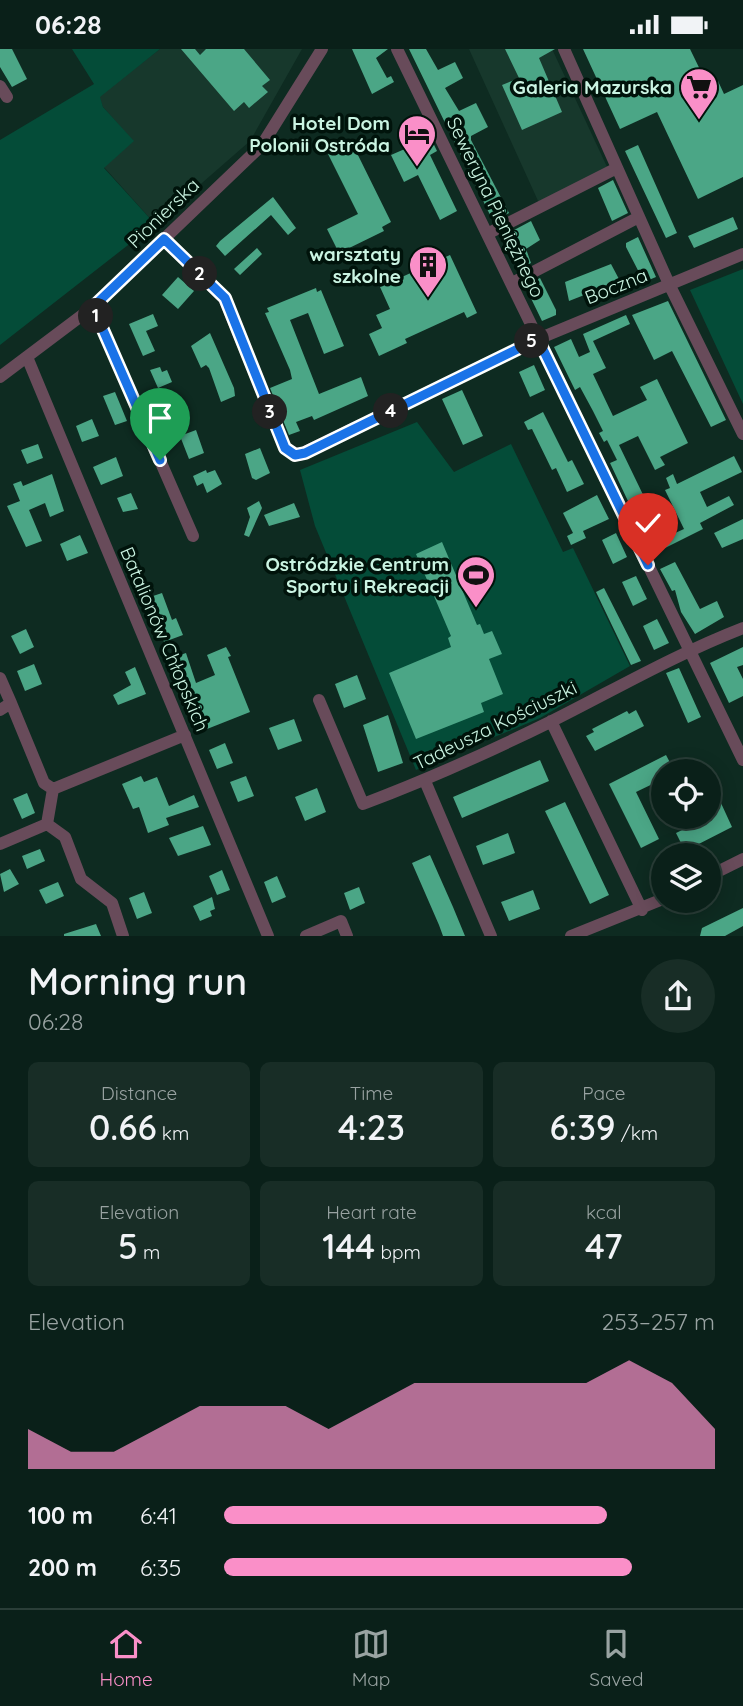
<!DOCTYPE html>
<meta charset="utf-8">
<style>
:root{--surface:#0a2019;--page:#182d26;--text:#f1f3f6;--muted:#99a3a2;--line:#2a3e38;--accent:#fa8fc8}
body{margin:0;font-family:Quicksand,sans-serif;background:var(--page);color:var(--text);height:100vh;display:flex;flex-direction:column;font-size:26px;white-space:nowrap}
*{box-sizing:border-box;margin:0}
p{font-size:23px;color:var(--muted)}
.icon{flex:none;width:38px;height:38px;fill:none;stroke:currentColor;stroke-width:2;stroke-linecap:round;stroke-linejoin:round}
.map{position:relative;height:887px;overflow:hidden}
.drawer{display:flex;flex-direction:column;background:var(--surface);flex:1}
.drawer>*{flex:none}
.buttons{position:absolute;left:651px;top:710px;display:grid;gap:14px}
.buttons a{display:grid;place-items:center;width:70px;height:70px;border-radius:50%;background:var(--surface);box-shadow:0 4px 18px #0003,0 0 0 2px var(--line);font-size:35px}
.pin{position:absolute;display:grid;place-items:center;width:60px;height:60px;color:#fff;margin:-72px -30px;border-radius:50% 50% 50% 0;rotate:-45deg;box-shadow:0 0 7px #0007}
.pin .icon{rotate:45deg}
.km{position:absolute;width:35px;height:35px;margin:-18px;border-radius:50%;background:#222;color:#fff;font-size:19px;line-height:35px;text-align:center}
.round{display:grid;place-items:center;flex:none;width:74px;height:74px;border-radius:37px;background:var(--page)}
.headline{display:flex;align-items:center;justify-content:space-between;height:119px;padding:0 28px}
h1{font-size:38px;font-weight:600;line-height:52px}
.metrics{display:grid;grid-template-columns:repeat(3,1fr);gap:10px;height:119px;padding:7px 28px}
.metrics div{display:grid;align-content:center;border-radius:10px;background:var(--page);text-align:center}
.metrics b{font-size:35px;font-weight:600}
.metrics small{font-size:19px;font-weight:400}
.metrics p{font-size:19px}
.chart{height:196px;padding:14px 28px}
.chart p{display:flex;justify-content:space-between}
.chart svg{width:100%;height:126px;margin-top:7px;fill:var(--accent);opacity:.7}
ul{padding:0 28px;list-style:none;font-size:23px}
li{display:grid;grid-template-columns:112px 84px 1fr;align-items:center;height:52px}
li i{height:18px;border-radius:9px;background:var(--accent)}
.status{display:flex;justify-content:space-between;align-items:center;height:49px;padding:0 35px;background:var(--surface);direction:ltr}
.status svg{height:19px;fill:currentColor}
.tab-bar{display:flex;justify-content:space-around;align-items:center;height:98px;border-top:2px solid var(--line);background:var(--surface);font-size:19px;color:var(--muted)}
.tab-bar a{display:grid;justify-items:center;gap:4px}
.tab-bar .current{color:var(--accent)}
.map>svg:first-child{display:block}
.built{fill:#17382c}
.green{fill:#044c38}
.building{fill:#4ba686}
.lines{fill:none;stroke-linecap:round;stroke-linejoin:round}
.minor{stroke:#684b5a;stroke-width:12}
.route-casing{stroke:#fff;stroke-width:14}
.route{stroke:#1a73e8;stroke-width:9}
.labels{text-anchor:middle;stroke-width:7;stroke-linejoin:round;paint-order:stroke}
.poi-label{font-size:19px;font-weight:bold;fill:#caf4e2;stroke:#00130b;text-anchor:end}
.street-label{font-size:19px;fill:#caf4e2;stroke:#00130b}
</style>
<div class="status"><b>06:28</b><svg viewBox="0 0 49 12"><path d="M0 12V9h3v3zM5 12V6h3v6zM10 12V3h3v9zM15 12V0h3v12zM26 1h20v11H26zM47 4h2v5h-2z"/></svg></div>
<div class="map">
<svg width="743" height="887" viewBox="0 0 743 887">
<rect width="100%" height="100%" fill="#0e2b21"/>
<!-- built -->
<path class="built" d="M 160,0 L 302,0 L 250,92 L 155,175 L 104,118 L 133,92 L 103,58 L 99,47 Z
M 469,0 L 552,0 L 608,120 L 539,154 Z"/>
<!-- green -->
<path class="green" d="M 72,0 L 160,0 L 100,48 L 103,58 L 134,92 L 104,119 L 155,175 L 0,296 L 0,91 L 94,35 Z
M 743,220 L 743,355 L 690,241 Z
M 417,373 L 454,423 L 511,395 L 563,503 L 573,499 L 630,617 L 540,669 L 416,721 L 315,477 L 300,421 Z"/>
<!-- building -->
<path class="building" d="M 0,0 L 12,0 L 27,30 L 12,38 L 0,18 Z
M 181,0 L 195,0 L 200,6 L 206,0 L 244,0 L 270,31 L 262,37 L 268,43 L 249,59 L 244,53 L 234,62 Z
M 352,0 L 388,0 L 376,9 L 387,29 L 391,27 L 394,33 L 372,45 Z
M 409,0 L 426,0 L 438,21 L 455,13 L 463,29 L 445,39 L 459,62 L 476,54 L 488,78 L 471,87 L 471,91 L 509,164 L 493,172 Z
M 505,0 L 555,0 L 539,9 L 562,63 L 522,81 L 502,36 L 519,29 Z
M 583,0 L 690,0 L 708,37 L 718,32 L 724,45 L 743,36 L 743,128 L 698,150 L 657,63 L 620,80 Z
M 422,71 L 437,102 L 430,106 L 457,162 L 440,171 L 418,126 L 404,133 L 391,106 L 407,99 L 405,94 L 410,91 L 405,80 Z
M 352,94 L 391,173 L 382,178 L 384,182 L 339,204 L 327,180 L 358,165 L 327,103 Z
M 638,96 L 677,184 L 666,189 L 625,102 Z
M 613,131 L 628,164 L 612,172 L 598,139 Z
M 273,148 L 296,179 L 288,186 L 271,166 L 225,207 L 216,197 L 220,192 Z
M 733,168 L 738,180 L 694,199 L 688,187 Z
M 531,172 L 540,191 L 526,200 L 531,214 L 517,221 L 501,188 Z
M 638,188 L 656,228 L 644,233 L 626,198 L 626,194 Z
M 257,199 L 262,205 L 240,226 L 234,220 Z
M 450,206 L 477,264 L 467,269 L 464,263 L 405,290 L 407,294 L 379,307 L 369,285 L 382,279 L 376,266 L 390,260 L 380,238 Z
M 611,215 L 620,232 L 569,252 L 565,233 Z
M 178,228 L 194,242 L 178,260 L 162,246 Z
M 540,229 L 556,261 L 556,266 L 542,272 L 525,237 Z
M 316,239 L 317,243 L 321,241 L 344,297 L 324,305 L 308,264 L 290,271 L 319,345 L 361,328 L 368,347 L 314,371 L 312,367 L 296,373 L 300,382 L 289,386 L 270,339 L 292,330 L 290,321 L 265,264 L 269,263 L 267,259 Z
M 668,252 L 726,371 L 711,378 L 672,302 L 654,311 L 632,266 Z
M 153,265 L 158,277 L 146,282 L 155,302 L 143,307 L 129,275 Z
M 626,266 L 630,275 L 593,292 L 606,319 L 593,325 L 613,367 L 647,351 L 640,338 L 657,330 L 688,394 L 660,408 L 665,416 L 655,421 L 638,387 L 619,396 L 664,489 L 684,480 L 665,441 L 670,439 L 666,429 L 673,425 L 677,435 L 734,407 L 742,423 L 700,443 L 707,458 L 729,447 L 734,456 L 700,474 L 703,480 L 653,505 L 610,414 L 617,411 L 607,391 L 604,393 L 599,384 L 603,382 L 593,362 L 580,338 L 575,341 L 554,298 L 571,290 L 579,308 L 590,303 L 583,285 Z
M 210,284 L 234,339 L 235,347 L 221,353 L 209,319 L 206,316 L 201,319 L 191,297 Z
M 534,316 L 545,341 L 530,348 L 519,323 Z
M 160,318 L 162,323 L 167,321 L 172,333 L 158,339 L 150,321 Z
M 462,341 L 483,387 L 463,396 L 442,350 Z
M 115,343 L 127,372 L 115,376 L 103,347 Z
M 173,351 L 176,356 L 181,354 L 186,367 L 172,373 L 164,355 Z
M 543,363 L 568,413 L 572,411 L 584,435 L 567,443 L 556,419 L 552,421 L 532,380 L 528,381 L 524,373 Z
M 92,370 L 99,387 L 82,393 L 76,377 Z
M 196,381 L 204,404 L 189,410 L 180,387 Z
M 38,395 L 43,409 L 27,415 L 21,401 Z
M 260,399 L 270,424 L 256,431 L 252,429 L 245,405 Z
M 116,408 L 123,427 L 101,436 L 93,418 Z
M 206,421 L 207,424 L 215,421 L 222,435 L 207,444 L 203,434 L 197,437 L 193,427 Z
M 52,425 L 64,462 L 50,468 L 45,454 L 29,461 L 42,492 L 26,498 L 7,457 L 20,452 L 13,435 L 21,432 L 23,437 Z
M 131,444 L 138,460 L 123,463 L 117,449 Z
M 597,446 L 609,470 L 583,482 L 586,489 L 571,496 L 567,487 L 573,484 L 563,464 Z
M 259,452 L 262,459 L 249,488 L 244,486 L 250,468 L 247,459 Z
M 294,454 L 300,468 L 269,477 L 264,466 Z
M 743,470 L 743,490 L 722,499 L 714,484 Z
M 616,484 L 627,508 L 613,515 L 602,491 Z
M 80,486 L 88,504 L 67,512 L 60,495 Z
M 442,493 L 477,576 L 480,575 L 484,585 L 492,582 L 502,605 L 489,610 L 503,645 L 481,654 L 484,663 L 416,690 L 389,624 L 451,598 L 448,589 L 451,587 L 416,505 Z
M 675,513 L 700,560 L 717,552 L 724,568 L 695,585 L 681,563 L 675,541 L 672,542 L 660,520 Z
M 636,527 L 647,550 L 633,557 L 622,533 Z
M 604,539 L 641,612 L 631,616 L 596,543 Z
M 162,544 L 172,571 L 176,569 L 183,586 L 164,593 L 147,549 Z
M 657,570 L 669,594 L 654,601 L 643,577 Z
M 26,580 L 34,598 L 20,605 L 11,587 Z
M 226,598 L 231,607 L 228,608 L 250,663 L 202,682 L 171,609 L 186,604 L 196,634 L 215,626 L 207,606 Z
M 743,598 L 743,616 L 737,618 L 743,630 L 743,647 L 729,654 L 710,614 Z
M 34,615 L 42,635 L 25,642 L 17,622 Z
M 135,618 L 146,645 L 118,656 L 113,646 L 131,636 L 125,623 Z
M 679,619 L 701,668 L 688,674 L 666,624 Z
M 357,626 L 366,650 L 344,659 L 335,635 Z
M 636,661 L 644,677 L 595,702 L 586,687 L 594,683 L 592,680 L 627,662 L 629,665 Z
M 388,666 L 403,714 L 378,723 L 363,676 Z
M 294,670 L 302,692 L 278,701 L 269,679 Z
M 225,694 L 233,714 L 217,720 L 209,701 Z
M 666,706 L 675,723 L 663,723 L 663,730 L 636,743 L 659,790 L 641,799 L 609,735 Z
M 540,711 L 549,732 L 462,769 L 453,748 Z
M 141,727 L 144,733 L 157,728 L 169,757 L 194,746 L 199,758 L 166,769 L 169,776 L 148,784 L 139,758 L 133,760 L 122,735 Z
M 246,727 L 254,747 L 238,753 L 230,733 Z
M 709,728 L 732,778 L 685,802 L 676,784 L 709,768 Z
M 317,739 L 326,763 L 305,772 L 295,748 Z
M 27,744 L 35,764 L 22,770 L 13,750 Z
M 565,753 L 609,846 L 590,855 L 545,762 Z
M 203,777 L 211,796 L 178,807 L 169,789 Z
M 508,784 L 515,804 L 483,816 L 476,797 Z
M 40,800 L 45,812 L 27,820 L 22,807 Z
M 430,806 L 453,858 L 465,887 L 443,887 L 439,876 L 412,814 Z
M 10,820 L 19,835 L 4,843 L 0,825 Z
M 222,821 L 230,841 L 217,846 L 209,827 Z
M 277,827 L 286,848 L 272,854 L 264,833 Z
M 58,833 L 64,847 L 46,855 L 39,841 Z
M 359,838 L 365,854 L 350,861 L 344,844 Z
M 533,841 L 540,860 L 509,872 L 501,853 Z
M 144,843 L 152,864 L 137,870 L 129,849 Z
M 212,848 L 215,860 L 210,862 L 212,867 L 200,872 L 193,857 Z
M 743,859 L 743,877 L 725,887 L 700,887 L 702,879 Z
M 96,875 L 101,887 L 64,887 L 64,885 Z"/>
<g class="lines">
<!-- minor -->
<path class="minor" d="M 397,0 L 743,711
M 564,0 L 669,235 L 743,385
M 0,37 L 7,48
M 487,185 L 617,119
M 164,190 L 224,249 L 285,399 L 299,406 L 538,290 L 743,205
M 512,234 L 639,168
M 93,258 L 193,487
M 27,308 L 268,887
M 0,328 L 93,258 L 262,96 L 322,0
M 0,629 L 11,654 L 0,661
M 319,651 L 363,755 C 427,731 489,703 550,673 C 614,641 676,605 743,579
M 11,654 L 44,734 L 53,740 L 185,686
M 551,672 L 642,861
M 425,732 L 491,887
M 47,775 L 65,788 L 81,830 L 112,854 L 123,887
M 47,775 L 53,740
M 0,795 L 47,775
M 709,827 L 743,810
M 306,887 L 341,872 L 347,887
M 571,887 L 663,850"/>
</g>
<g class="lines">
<defs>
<path id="route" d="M 160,411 L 93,258 L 164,190 L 225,249 L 285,399 L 295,406 L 305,404 L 538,290 L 648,516"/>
</defs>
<!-- route casing -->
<use href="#route" class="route-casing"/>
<!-- route -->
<use href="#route" class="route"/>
</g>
<!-- icons -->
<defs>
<symbol id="supermarket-pin" viewBox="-11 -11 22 30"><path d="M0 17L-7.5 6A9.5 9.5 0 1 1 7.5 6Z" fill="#fa8fc8" stroke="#00130b"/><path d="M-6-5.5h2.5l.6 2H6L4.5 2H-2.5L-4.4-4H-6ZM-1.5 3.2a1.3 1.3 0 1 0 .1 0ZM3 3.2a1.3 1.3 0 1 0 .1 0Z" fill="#111"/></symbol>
<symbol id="hotel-pin" viewBox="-11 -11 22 30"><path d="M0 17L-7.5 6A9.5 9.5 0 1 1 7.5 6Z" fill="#fa8fc8" stroke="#00130b"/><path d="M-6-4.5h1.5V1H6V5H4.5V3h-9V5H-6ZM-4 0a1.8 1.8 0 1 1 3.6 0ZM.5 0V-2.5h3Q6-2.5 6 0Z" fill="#111"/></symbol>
<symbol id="building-pin" viewBox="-11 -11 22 30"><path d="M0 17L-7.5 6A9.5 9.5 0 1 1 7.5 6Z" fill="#fa8fc8" stroke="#00130b"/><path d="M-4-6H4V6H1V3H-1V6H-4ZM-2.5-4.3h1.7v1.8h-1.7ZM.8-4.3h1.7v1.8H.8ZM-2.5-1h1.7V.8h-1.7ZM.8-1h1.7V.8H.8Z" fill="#111"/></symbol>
<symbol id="stadium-pin" viewBox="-11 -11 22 30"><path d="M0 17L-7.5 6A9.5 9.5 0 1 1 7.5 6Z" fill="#fa8fc8" stroke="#00130b"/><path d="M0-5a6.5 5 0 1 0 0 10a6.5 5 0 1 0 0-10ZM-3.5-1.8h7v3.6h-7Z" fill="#111"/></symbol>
</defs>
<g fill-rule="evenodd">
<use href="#supermarket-pin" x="677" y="16" width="44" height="60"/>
<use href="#hotel-pin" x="395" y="63" width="44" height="60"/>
<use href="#building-pin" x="406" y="194" width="44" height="60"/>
<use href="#stadium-pin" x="454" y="504" width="44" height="60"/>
</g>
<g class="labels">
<!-- poi labels -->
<g class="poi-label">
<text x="672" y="45">Galeria Mazurska</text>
<text x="390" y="81">Hotel Dom<tspan x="390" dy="22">Polonii Ostróda</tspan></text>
<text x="401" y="212">warsztaty<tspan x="401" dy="22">szkolne</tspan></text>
<text x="449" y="522">Ostródzkie Centrum<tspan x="449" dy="22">Sportu i Rekreacji</tspan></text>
</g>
<!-- street labels -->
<g class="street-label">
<text transform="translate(496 158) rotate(64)" y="7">Seweryna Pieniężnego</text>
<text transform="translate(163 164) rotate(-44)" y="7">Pionierska</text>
<text transform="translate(616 237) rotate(-22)" y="7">Boczna</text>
<text transform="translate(165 590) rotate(67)" y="7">Batalionów Chłopskich</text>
<text transform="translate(495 676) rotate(-26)" y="7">Tadeusza Kościuszki</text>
</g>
</g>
</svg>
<div class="buttons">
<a><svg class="icon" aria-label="locate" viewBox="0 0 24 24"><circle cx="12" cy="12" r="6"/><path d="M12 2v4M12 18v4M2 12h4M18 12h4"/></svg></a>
<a><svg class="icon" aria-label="layers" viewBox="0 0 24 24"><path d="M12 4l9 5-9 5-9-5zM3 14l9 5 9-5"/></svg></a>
</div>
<div class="pin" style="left:160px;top:411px;background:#1e9e55"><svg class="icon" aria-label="arrive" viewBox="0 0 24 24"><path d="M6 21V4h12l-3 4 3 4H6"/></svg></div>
<div class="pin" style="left:648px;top:516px;background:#d93025"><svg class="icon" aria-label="check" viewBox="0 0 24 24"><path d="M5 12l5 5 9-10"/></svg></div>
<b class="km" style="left:96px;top:267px">1</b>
<b class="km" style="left:200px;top:225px">2</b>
<b class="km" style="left:270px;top:363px">3</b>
<b class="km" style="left:391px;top:362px">4</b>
<b class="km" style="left:532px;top:292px">5</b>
</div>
<section class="drawer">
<div class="headline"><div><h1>Morning run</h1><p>06:28</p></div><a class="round"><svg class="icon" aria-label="share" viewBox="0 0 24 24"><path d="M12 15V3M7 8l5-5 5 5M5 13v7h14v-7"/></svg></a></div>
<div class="metrics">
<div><p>Distance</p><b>0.66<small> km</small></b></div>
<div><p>Time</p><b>4:23</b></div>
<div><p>Pace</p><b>6:39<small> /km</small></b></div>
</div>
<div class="metrics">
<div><p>Elevation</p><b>5<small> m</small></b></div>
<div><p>Heart rate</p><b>144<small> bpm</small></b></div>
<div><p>kcal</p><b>47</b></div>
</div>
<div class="chart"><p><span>Elevation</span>253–257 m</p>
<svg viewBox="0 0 160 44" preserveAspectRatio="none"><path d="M0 44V30L10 38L20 38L30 30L40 22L50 22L60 22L70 30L80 22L90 14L100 14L110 14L120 14L130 14L140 6L150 14L160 30V44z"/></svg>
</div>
<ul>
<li><b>100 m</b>6:41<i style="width:78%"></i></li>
<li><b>200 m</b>6:35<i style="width:83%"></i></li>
</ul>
</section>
<nav class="tab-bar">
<a class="current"><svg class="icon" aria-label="home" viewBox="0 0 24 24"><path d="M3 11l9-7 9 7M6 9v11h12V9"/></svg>Home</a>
<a><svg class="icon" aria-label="map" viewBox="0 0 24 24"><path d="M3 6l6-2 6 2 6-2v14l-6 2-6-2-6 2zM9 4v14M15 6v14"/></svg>Map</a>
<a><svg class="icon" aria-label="saved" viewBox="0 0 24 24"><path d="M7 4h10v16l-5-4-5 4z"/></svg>Saved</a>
</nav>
